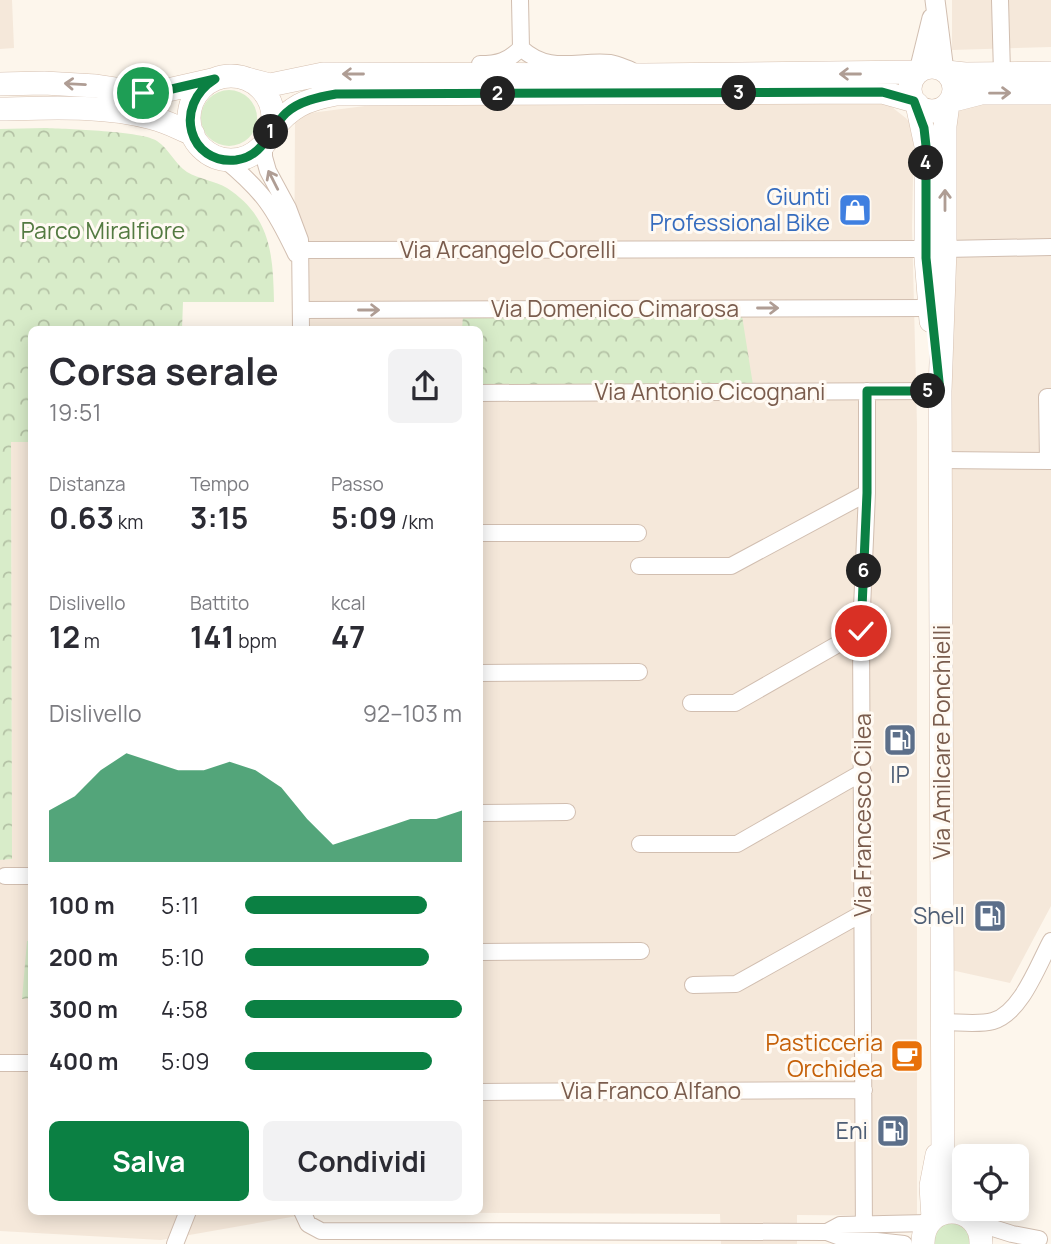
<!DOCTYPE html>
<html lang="it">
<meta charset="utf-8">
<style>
:root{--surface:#fff;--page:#f2f2f3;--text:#2b2b33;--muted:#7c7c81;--accent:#0b8043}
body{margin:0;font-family:Manrope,sans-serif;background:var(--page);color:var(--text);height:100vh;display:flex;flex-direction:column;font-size:26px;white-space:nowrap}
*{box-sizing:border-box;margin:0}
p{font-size:23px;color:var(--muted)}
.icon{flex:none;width:38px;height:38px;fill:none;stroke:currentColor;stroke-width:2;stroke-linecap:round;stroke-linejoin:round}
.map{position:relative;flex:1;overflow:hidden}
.sheet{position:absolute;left:28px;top:326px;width:455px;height:889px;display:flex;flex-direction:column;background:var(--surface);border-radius:10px;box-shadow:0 4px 18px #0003}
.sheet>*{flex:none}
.buttons{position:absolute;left:952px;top:1144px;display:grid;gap:14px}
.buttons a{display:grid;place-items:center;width:77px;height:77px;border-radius:10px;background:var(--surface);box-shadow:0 4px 18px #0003;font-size:35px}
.pin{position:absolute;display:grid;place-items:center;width:60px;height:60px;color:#fff;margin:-30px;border:4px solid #fff;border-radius:50%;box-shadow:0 2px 7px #0007}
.km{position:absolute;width:35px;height:35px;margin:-18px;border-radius:50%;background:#222;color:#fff;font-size:19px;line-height:35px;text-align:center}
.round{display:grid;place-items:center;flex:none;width:74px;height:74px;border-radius:10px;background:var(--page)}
.summary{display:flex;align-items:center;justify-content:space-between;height:119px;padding:0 21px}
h1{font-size:38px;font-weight:700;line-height:52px}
.stats{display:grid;grid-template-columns:repeat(3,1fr);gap:10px;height:119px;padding:7px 21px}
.stats div{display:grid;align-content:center}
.stats b{font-size:30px;font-weight:700}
.stats small{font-size:19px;font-weight:400}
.stats p{font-size:19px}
.chart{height:196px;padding:14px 21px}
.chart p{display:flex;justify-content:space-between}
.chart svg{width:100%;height:126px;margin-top:7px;fill:var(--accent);opacity:.7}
.primary-button{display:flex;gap:14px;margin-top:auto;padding:14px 21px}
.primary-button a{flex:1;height:80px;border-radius:10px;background:var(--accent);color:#fff;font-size:28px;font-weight:700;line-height:80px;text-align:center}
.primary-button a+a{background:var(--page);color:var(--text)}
ul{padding:0 21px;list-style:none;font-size:23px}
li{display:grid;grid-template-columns:112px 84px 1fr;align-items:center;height:52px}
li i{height:18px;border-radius:9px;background:var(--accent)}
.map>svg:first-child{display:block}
.residential{fill:#f5e8da}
.grass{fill:#d8ecc9}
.forest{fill:url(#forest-crowns)}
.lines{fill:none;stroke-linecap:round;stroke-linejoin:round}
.minor-casing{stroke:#d1beb0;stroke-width:18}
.tertiary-casing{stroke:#d1beb0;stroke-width:21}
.secondary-casing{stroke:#d6c0b0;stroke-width:24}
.minor{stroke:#fff;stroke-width:16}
.tertiary{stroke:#fff;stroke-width:19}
.secondary{stroke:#fff;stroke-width:23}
.oneway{stroke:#af9d94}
.route-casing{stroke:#fff;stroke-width:14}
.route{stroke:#0b8043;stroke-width:9}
.labels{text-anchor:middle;stroke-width:6;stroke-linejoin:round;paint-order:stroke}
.shop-label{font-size:23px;fill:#366cbe;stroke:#fffaf3;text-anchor:end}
.park-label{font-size:23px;fill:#537a41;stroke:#fffaf3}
.street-label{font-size:23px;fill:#7a5c4d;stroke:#fffaf3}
.service-label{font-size:23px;fill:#4e5e75;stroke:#fffaf3;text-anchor:end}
.food-label{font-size:23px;fill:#c56008;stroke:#fffaf3;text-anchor:end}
</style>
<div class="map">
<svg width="1051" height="1244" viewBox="0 0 1051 1244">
<defs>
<pattern id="forest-crowns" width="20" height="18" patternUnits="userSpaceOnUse" patternTransform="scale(1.75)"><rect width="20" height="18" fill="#d8ecc9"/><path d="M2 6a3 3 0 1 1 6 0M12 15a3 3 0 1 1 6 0" fill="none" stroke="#b4c2a5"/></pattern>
</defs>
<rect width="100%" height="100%" fill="#fdf6ec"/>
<!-- residential -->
<path class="residential" d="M 0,0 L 12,0 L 14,48 L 0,49 Z
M 952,0 L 1051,0 L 1051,47 L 952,50 Z
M 1051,95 L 1051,906 L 1010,983 L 951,970 L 952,96 Z
M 380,104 L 888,104 L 907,119 L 914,129 L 912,227 L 917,424 L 917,1216 L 797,1215 L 797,1244 L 721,1244 L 720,1214 L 320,1212 L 161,1240 L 0,1231 L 0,860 L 12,859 L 11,442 L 31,441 L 32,1211 L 480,1211 L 480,329 L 294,329 L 295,115 Z"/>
<!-- grass -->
<path class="grass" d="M201 118a28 28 0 1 1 56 0a28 28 0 1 1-56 0Z
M 947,1223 C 963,1224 968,1229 971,1244 L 934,1244 C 935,1234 938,1227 947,1223 Z"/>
<!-- forest -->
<path class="forest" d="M 45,128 C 66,129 143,131 157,141 C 169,149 175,164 187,172 C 199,179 215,181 227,188 C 271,217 273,254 274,302 L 183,302 L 182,329 L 32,329 L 31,442 L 11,442 L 12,859 L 0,860 L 0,129 Z
M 463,316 L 742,316 L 753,385 L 480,385 L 480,329 L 462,329 Z
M 27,941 L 31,941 L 31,998 L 22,999 Z"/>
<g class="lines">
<defs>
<path id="minor" d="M 520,0 L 521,48 C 549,74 576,60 610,63 C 617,64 625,68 631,70
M 1000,0 L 1002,73
M 480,64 C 498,64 508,61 521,48
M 264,144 L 264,157 L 268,171 L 288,208 L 300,240 L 301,329
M 224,159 C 264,192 274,208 296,254
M 945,249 L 1051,247
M 300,250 L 926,249
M 301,310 L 929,308
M 480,393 L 940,391
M 940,460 L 1051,461
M 1048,461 L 1047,397 L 1051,397
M 480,533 L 638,533
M 639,566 L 731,566 L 867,493
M 480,673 L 639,672
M 691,703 L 735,703 L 861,631
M 480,813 L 567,812
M 640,844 L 737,844 L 863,772
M 5,876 L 32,876
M 480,952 L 641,951
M 693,985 L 736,984 L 863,913
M 943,1022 C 959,1022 979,1025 993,1021 C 1021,1013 1038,965 1051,941
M 0,1063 L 32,1063
M 480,1092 L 864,1090
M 302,1211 L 308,1224 L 321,1231 L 827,1232 L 840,1237 L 904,1244
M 974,1222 L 1012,1234 L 1039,1239
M 827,1232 L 840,1225 L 928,1223
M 864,1238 L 861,631 L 867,493 L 867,391
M 175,1244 L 188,1211"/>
<path id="tertiary" d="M 935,0 L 944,71
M 919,71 L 932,18"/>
<path id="secondary" d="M910 89a22 22 0 1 1 44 0a22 22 0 1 1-44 0Z
M 946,72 L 965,74 L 1051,73
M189 118a42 42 0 1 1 84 0a42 42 0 1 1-84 0Z
M 247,79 L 270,85 L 323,74 L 644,75 L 918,72
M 0,84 L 44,83 L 96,86 L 143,93 L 159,92 L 212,80
M 950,101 L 981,93 L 1051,93
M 917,104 L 926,146 L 926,258 L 931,321
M 948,104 L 945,126 L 945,249 L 940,391 L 943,1168 L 955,1202 L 965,1215
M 0,109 C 50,108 104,105 152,118 C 166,121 180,129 193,134
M 271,131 C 291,106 305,100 336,94 L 882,92 L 914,101
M 933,1218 L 931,1186 L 937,1155
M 923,1244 C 922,1201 982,1202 981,1244"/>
</defs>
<!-- minor casing -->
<use href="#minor" class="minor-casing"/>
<!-- tertiary casing -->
<use href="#tertiary" class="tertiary-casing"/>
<!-- secondary casing -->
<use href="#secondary" class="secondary-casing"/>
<!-- minor -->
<use href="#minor" class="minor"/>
<!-- tertiary -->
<use href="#tertiary" class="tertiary"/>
<!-- secondary -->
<use href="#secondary" class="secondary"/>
</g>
<!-- one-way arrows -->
<defs><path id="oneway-shaft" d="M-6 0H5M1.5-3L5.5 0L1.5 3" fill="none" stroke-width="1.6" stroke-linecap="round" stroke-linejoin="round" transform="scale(1.75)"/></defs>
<g class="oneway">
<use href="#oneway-shaft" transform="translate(353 74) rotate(-180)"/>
<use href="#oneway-shaft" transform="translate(850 74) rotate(180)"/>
<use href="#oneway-shaft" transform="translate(75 84) rotate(-177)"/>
<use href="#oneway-shaft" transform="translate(1000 93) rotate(-1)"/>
<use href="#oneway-shaft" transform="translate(273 180) rotate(-117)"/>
<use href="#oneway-shaft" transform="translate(945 200) rotate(-90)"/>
<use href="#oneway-shaft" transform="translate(768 308)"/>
<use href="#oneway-shaft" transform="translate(369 310)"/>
</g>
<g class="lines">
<defs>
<path id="route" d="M 143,93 L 159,92 L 215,79 C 172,106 189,165 236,160 C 265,156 268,130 286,113 C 299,101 319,97 336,94 L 882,92 L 914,101 L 924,128 L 926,146 L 926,258 L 940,391 L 867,391 L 867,493 L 861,631"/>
</defs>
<!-- route casing -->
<use href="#route" class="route-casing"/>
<!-- route -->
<use href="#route" class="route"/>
</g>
<!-- icons -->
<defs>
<symbol id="shop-square" viewBox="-11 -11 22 22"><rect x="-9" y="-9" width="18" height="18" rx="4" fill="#3f7fe0" stroke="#fffaf3"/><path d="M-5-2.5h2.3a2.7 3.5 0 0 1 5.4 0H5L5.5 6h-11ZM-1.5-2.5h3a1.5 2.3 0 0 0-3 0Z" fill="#fff"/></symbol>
<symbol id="fuel-square" viewBox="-11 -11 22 22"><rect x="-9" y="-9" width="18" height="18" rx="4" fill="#5c6f8a" stroke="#fffaf3"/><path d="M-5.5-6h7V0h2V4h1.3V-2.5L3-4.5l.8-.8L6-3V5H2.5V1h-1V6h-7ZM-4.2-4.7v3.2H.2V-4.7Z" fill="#fff"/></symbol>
<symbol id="cafe-square" viewBox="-11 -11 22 22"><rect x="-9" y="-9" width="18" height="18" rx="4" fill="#e8710a" stroke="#fffaf3"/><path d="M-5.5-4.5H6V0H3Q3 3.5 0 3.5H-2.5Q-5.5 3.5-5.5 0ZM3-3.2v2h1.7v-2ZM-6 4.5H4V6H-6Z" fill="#fff"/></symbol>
</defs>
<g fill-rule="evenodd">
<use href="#shop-square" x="836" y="191" width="38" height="38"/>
<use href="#fuel-square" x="881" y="721" width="38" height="38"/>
<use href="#fuel-square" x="971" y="897" width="38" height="38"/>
<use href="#cafe-square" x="888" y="1037" width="38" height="38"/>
<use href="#fuel-square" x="874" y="1112" width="38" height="38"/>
</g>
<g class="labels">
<!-- shop labels -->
<g class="shop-label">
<text x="830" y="205">Giunti<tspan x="830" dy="26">Professional Bike</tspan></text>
</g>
<!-- park labels -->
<g class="park-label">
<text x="103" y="239">Parco Miralfiore</text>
</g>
<!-- street labels -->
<g class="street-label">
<text x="508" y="258">Via Arcangelo Corelli</text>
<text x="615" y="317">Via Domenico Cimarosa</text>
<text x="710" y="400">Via Antonio Cicognani</text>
<text transform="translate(942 742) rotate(-90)" y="8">Via Amilcare Ponchielli</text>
<text transform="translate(863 815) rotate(-90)" y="8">Via Francesco Cilea</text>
<text x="651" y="1099">Via Franco Alfano</text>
</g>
<!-- service labels -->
<g class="service-label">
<text x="900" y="783" text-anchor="middle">IP</text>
<text x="965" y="924">Shell</text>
<text x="868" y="1139">Eni</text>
</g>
<!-- food labels -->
<g class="food-label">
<text x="883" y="1051">Pasticceria<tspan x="883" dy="26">Orchidea</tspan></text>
</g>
</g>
</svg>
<div class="buttons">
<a><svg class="icon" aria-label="locate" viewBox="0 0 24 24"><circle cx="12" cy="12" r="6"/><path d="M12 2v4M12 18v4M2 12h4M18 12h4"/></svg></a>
</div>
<div class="pin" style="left:143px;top:93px;background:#1e9e55"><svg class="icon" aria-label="arrive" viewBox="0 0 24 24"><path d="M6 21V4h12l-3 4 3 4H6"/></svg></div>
<div class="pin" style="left:861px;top:631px;background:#d93025"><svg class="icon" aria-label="check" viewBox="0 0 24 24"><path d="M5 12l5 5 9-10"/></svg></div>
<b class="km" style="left:271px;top:132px">1</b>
<b class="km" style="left:498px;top:94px">2</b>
<b class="km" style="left:739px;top:93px">3</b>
<b class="km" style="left:926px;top:163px">4</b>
<b class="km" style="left:928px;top:391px">5</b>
<b class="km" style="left:864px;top:571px">6</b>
<section class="sheet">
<div class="summary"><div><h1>Corsa serale</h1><p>19:51</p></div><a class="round"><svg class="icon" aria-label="share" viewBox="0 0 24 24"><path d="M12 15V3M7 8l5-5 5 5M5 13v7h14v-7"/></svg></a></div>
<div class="stats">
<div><p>Distanza</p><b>0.63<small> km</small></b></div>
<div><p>Tempo</p><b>3:15</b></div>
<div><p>Passo</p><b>5:09<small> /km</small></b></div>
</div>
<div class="stats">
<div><p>Dislivello</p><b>12<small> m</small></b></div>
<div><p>Battito</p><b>141<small> bpm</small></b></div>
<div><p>kcal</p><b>47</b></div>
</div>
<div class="chart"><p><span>Dislivello</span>92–103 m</p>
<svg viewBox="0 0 160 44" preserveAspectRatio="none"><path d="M0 44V26L10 21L20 12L30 6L40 9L50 12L60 12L70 9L80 12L90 18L100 29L110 38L120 35L130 32L140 29L150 29L160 26V44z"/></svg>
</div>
<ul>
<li><b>100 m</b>5:11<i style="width:84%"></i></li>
<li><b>200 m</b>5:10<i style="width:85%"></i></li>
<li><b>300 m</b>4:58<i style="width:100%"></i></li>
<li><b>400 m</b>5:09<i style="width:86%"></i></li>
</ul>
<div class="primary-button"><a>Salva</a><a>Condividi</a></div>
</section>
</div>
